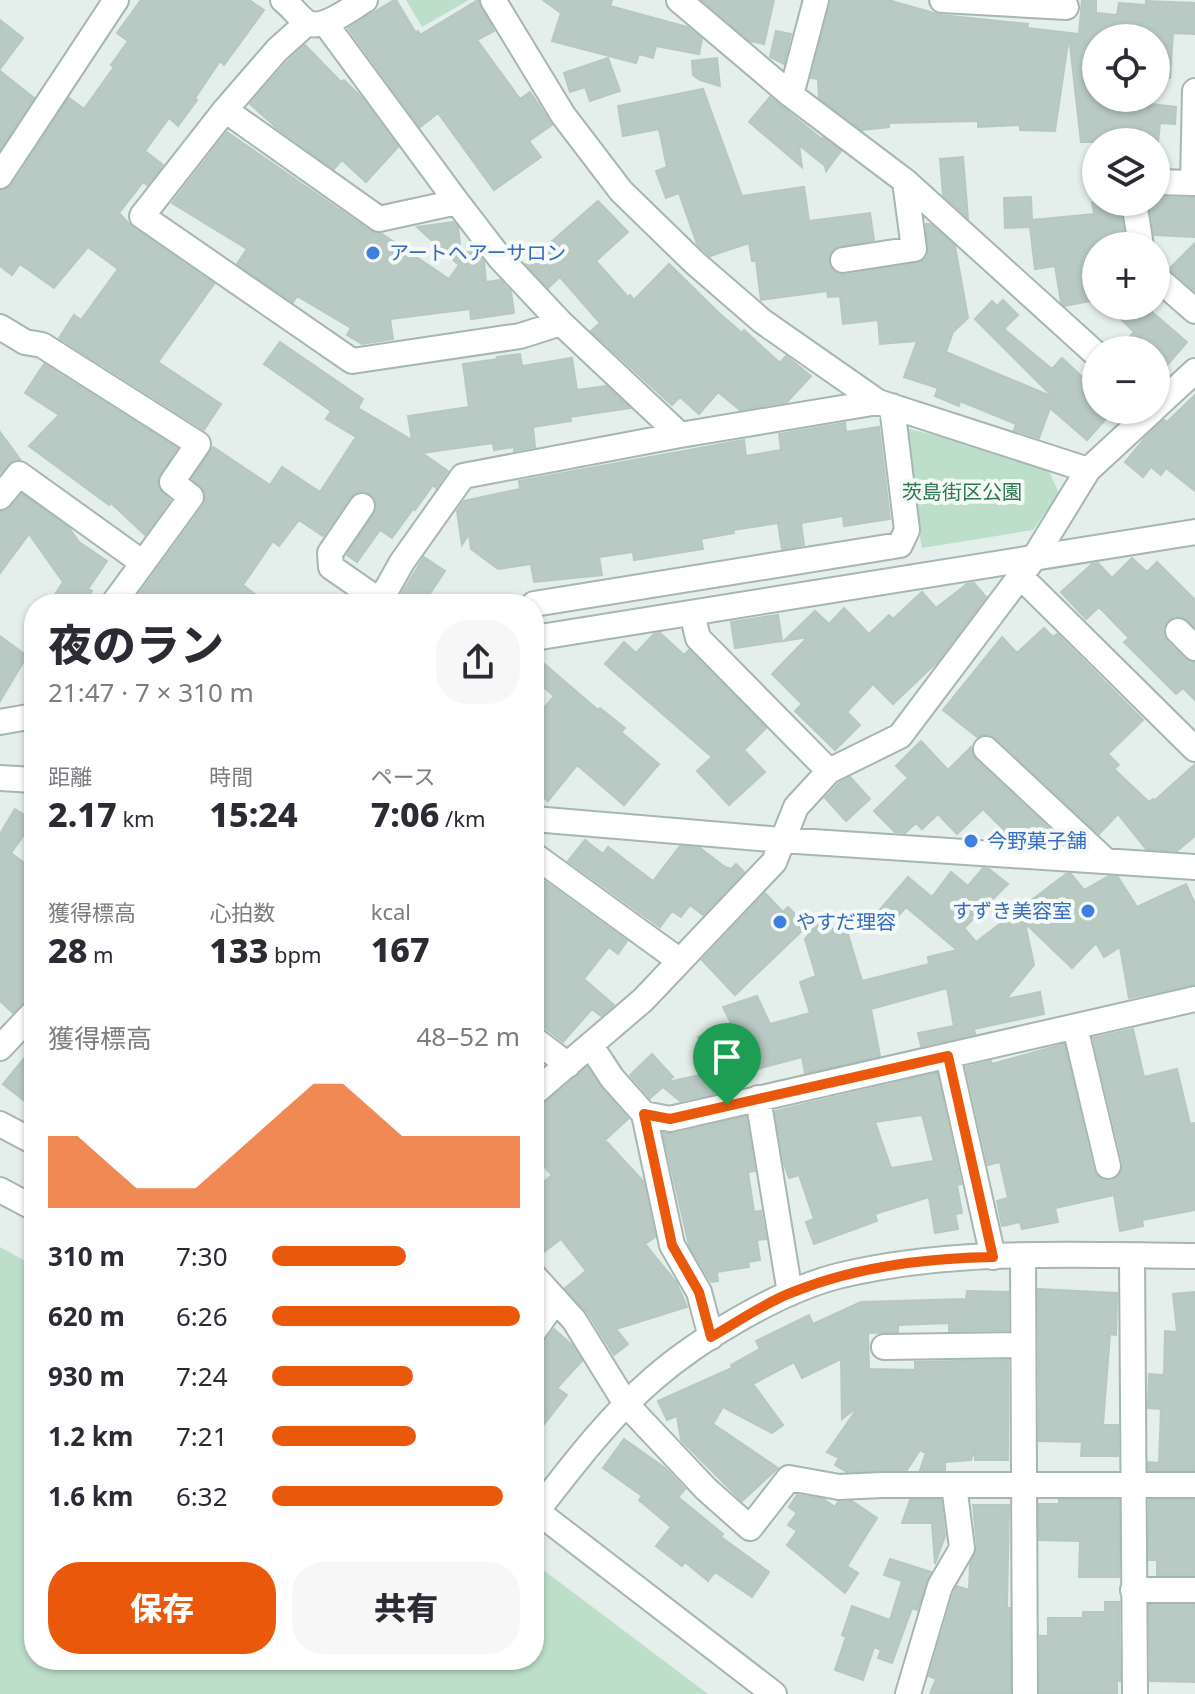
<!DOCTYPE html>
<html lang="ja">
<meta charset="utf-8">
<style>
:root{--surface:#fff;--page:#f7f7f7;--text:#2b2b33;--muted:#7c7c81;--accent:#ea580c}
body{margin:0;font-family:"Noto Sans","Noto Sans JP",sans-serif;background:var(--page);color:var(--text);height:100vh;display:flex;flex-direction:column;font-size:30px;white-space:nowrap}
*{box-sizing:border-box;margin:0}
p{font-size:26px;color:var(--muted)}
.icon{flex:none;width:44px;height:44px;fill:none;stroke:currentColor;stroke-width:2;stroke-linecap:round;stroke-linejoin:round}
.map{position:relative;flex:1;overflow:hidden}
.panel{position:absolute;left:24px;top:594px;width:520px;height:1076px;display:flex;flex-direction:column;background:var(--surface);border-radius:32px;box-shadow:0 2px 6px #0004}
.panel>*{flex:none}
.buttons{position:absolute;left:1082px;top:24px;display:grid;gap:16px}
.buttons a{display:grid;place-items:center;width:88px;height:88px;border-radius:50%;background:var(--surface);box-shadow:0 2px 6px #0004;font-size:40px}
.pin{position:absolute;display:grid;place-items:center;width:68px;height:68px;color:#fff;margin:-82px -34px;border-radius:50% 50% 50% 0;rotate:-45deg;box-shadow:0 0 8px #0007}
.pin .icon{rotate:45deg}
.round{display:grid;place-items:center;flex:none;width:84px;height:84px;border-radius:32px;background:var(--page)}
.summary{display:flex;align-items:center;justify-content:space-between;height:136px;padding:0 24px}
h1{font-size:44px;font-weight:800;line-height:60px}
.metrics{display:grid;grid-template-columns:repeat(3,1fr);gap:12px;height:136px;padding:8px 24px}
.metrics div{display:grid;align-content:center}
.metrics b{font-size:34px;font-weight:800}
.metrics small{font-size:22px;font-weight:400}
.metrics p{font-size:22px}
.chart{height:224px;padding:16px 24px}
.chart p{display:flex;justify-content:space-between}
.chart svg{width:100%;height:144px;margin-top:8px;fill:var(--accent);opacity:.7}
.primary-button{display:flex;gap:16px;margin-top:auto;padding:16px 24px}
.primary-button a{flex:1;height:92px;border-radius:32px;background:var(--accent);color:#fff;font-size:32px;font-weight:800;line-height:92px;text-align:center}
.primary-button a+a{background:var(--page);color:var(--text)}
ul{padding:0 24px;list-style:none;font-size:26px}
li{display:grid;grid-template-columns:128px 96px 1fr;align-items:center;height:60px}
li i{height:20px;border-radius:10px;background:var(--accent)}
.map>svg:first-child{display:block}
.green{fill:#bddfca}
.building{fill:#b9c9c4;stroke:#b7c8c2;stroke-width:2;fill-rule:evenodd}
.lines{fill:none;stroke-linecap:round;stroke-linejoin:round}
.minor-casing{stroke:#a6b6b2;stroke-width:28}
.tertiary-casing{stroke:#a6b6b2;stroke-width:28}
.minor{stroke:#fff;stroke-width:24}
.tertiary{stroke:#fff;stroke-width:24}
.route-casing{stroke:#fff;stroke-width:16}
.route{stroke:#ea580c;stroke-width:10}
.shop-dot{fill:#3f7fe0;stroke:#f5faf8;stroke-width:3}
.labels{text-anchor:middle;stroke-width:8;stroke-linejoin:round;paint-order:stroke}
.shop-label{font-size:20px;fill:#366cbe;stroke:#f5faf8;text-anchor:start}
.park-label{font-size:20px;fill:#2d7751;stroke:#f5faf8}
</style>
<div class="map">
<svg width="1195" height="1694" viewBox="0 0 1195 1694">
<rect width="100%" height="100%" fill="#e4eeea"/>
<!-- green -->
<path class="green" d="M 406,0 L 469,0 L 422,27 Z
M 910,429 L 1045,463 L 1059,493 L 1033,530 L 922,548 L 902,439 Z
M 0,1247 L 34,1266 L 34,1660 L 534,1660 L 534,1563 L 708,1694 L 0,1694 Z"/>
<!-- building -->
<path class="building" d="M 141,0 L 249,0 L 264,10 L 224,65 L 220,61 L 195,98 L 197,100 L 178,126 L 169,118 L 145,151 L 163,165 L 147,185 L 143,182 L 119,213 L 133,228 L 214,284 L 158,362 L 221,404 L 204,430 L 59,338 L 74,315 L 81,320 L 118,269 L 88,247 L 54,288 L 20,264 L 12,275 L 0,266 L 0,191 L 13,184 L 69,98 L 84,109 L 114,67 L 111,65 L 128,41 L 117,33 Z
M 394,0 L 396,0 L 416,33 L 418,31 L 420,35 L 478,0 L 494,31 L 477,40 L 520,99 L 530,92 L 552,125 L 529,141 L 541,157 L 494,190 L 438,113 L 420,127 L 348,28 Z
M 543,0 L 612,0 L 610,6 L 687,27 L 702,39 L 699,54 L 656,46 L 653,58 L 639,54 L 636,63 L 552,41 L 561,13 Z
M 702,0 L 774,0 L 764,44 L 750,41 Z
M 831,0 L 888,0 L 941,15 L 1028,24 L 1027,28 L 1079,34 L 1082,0 L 1096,0 L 1096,13 L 1117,15 L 1119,3 L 1146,5 L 1146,1 L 1195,3 L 1195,34 L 1173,33 L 1170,78 L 1156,77 L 1156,38 L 1096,38 L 1096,98 L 1176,107 L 1175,124 L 1160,123 L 1158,142 L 1081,142 L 1069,36 L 1055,131 L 1020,130 L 1020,125 L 978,127 L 978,121 L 889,123 L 889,127 L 862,130 L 819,98 L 818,79 L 811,78 Z
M 0,20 L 23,38 L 0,69 Z
M 776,31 L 791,34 L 784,64 L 770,57 Z
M 305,45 L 341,82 L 344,80 L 360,96 L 398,147 L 366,182 L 342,160 L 334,169 L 278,129 L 250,104 L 288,61 Z
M 608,58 L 620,91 L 590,101 L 585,87 L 570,92 L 564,73 Z
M 717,58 L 720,86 L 700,80 L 693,75 L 692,61 Z
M 0,71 L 34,98 L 0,149 Z
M 703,89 L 742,196 L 804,187 L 809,221 L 870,213 L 874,240 L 834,248 L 829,255 L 832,270 L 845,275 L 923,261 L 928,256 L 926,224 L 930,224 L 955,246 L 968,318 L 953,332 L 946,352 L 1053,397 L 975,319 L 992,301 L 997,306 L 1003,300 L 1018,315 L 1004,329 L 1052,369 L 1062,358 L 1096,390 L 1096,410 L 1114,410 L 1087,440 L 1050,408 L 1039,438 L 1014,430 L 1016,424 L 960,401 L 959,406 L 935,396 L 938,388 L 904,377 L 917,341 L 880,344 L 878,320 L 843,324 L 840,296 L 828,297 L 827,291 L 761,300 L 756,261 L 752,261 L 749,243 L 710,256 L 697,244 L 679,193 L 666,198 L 656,171 L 667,167 L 659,129 L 623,136 L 618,106 Z
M 770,97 L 823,140 L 823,138 L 841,151 L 826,171 L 825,166 L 799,145 L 802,167 L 749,122 Z
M 227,132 L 370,231 L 382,234 L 449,279 L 459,265 L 417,227 L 453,222 L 458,227 L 461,253 L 476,251 L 484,261 L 486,282 L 500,280 L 511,292 L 514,313 L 471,319 L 470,309 L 390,319 L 393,339 L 362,344 L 347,335 L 351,328 L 297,296 L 293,302 L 237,264 L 247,249 L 172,203 Z
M 963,157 L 968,218 L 943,195 L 940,159 Z
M 1031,197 L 1032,220 L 1094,214 L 1092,202 L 1119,202 L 1126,246 L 1091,246 L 1093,261 L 1083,262 L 1090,301 L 1065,306 L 1061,302 L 1055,266 L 1035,269 L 1030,227 L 1005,228 L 1004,198 Z
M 1156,197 L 1195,198 L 1195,237 L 1154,235 L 1149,202 L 1156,202 Z
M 598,201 L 628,232 L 596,261 L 628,297 L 630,295 L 634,300 L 669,264 L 719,313 L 742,333 L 744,330 L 780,363 L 786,356 L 811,376 L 787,402 L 740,410 L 718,392 L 699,414 L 680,397 L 672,405 L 591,331 L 600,323 L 560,277 L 548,288 L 526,264 Z
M 1195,243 L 1195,291 L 1169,269 Z
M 1108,306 L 1145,306 L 1187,342 L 1156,378 L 1156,350 L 1143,350 L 1129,338 L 1134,332 Z
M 280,342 L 363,399 L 358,408 L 412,440 L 408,416 L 469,407 L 463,364 L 498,359 L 497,357 L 520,354 L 522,366 L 572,358 L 577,390 L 606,386 L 630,408 L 570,417 L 571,421 L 533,427 L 535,447 L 514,451 L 514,447 L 494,450 L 493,443 L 422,453 L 448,471 L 436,488 L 433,485 L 415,510 L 413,509 L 392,538 L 380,530 L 357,562 L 347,555 L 377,508 L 375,499 L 364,491 L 356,492 L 350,497 L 323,536 L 299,520 L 279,546 L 273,541 L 243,585 L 268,604 L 132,604 L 204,505 L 204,491 L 192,479 L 213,447 L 270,485 L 282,467 L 320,492 L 356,437 L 326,419 L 331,411 L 264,364 Z
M 44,364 L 177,448 L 157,480 L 159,489 L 170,500 L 145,535 L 111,503 L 109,505 L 29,446 L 59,415 L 25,393 Z
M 1195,395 L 1195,491 L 1166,468 L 1161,475 L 1151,467 L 1143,477 L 1125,462 L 1146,437 L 1164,420 L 1167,422 Z
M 845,423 L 846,432 L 879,427 L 890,519 L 844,526 L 843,516 L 801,523 L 804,545 L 782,549 L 778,523 L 733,530 L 734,533 L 701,539 L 703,549 L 634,560 L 633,552 L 599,557 L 602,575 L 534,582 L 531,564 L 498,569 L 471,549 L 469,534 L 462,545 L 457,511 L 464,501 L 520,489 L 519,481 L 744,440 L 746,456 L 781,450 L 779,434 Z
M 0,432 L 20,459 L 13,460 L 0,473 Z
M 22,494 L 70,529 L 79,542 L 107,561 L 88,589 L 92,591 L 83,604 L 49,604 L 63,582 L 29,534 L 0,573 L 0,512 L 11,507 Z
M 424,557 L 445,571 L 423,604 L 418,604 L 402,593 Z
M 1132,558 L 1147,572 L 1157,562 L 1195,600 L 1195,627 L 1183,617 L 1175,616 L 1168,620 L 1163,628 L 1167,642 L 1185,659 L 1195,663 L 1195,700 L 1183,688 L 1176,694 L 1124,642 L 1129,638 L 1099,607 L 1086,619 L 1061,592 L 1092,564 L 1098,563 L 1112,578 Z
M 974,583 L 986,597 L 937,662 L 893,704 L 873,684 L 847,712 L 860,725 L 835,750 L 795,711 L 802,704 L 772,674 L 808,637 L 784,641 L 815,611 L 829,624 L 844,608 L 869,634 L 889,615 L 893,619 L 922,592 L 936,608 L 967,584 Z
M 778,615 L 782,641 L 735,648 L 731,622 Z
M 1044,628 L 1053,637 L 1057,634 L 1143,720 L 1108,754 L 1119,765 L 1114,769 L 1149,802 L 1153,799 L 1154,801 L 1195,764 L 1195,836 L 1177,851 L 1146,849 L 1118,814 L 1099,834 L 996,738 L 989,734 L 977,737 L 943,710 L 1002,637 L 1017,653 Z
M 660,633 L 684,655 L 689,650 L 766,728 L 744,750 L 765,772 L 729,805 L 697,771 L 712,757 L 605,664 L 624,642 L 636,653 L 654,634 Z
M 0,636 L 27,656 L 0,701 Z
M 534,655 L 598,710 L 600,708 L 625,728 L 621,732 L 659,764 L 624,805 L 577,765 L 548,801 L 534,790 L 534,720 L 554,696 L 534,679 Z
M 921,741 L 948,770 L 971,747 L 976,760 L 1057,836 L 1050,842 L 1025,841 L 1015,830 L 1009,835 L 983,809 L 957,834 L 938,814 L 922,829 L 916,823 L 905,833 L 895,832 L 874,811 L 908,778 L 896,766 Z
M 850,777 L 870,799 L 846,821 L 825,798 L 839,783 Z
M 15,809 L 34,821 L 11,853 L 34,870 L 34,997 L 24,1001 L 13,1013 L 0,1001 L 0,834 Z
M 585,840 L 603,854 L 608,847 L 653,881 L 680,846 L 700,848 L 725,867 L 731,869 L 736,864 L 744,872 L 703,915 L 690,905 L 681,917 L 672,911 L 660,927 L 568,861 Z
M 983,868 L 989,869 L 1008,884 L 964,928 L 976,942 L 1066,874 L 1071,874 L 1084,890 L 1109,876 L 1118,877 L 1137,907 L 1186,884 L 1195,904 L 1195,984 L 1129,998 L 1120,947 L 1104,957 L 1096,943 L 1072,968 L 1025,923 L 1034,965 L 1006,999 L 1040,992 L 1044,1014 L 974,1029 L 975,1034 L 921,1046 L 918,1033 L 954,1026 L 947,988 L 871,1009 L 880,1056 L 805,1073 L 802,1057 L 750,1071 L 749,1066 L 717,1076 L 698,1037 L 731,1023 L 723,1007 L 757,996 L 770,1024 L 810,1013 L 800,982 L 816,976 L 805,939 L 821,919 L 839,934 L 847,931 L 862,981 L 929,964 L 928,957 L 957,950 L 906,907 L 891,924 L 878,912 L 908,877 L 932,897 L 951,872 L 968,886 Z
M 534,874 L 627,941 L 618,954 L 609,947 L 584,979 L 614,1005 L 601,1016 L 592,1009 L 563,1042 L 534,1019 Z
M 765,893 L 783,912 L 788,907 L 807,926 L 735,995 L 702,960 Z
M 1133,1029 L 1144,1077 L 1177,1069 L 1190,1124 L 1195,1123 L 1195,1210 L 1142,1220 L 1143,1226 L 1120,1231 L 1114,1195 L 1055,1208 L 1058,1222 L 1022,1229 L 1020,1222 L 1002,1226 L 997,1201 L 1008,1198 L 1000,1162 L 988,1165 L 966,1067 L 991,1061 L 992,1064 L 1064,1044 L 1093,1169 L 1098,1177 L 1111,1181 L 1119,1176 L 1123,1163 L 1093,1038 Z
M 34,1046 L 34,1092 L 26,1102 L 3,1084 Z
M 652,1054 L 673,1077 L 668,1082 L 709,1073 L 714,1094 L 680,1101 L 663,1087 L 650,1098 L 630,1075 Z
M 587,1067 L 601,1088 L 628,1119 L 602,1143 L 607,1142 L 643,1181 L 655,1237 L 645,1244 L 676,1282 L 687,1307 L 616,1329 L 628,1344 L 614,1355 L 587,1312 L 565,1288 L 586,1271 L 561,1239 L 541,1254 L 534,1245 L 534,1190 L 552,1175 L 534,1155 L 534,1108 L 544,1104 Z
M 937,1073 L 961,1184 L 957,1185 L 962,1213 L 955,1214 L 958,1229 L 935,1233 L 929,1197 L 875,1214 L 877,1221 L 814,1244 L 806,1222 L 814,1219 L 799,1175 L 789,1178 L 784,1164 L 775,1111 ZM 922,1115 L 934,1161 L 891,1168 L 875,1122 Z
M 746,1117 L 755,1171 L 748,1172 L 754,1212 L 761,1211 L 766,1239 L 757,1240 L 760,1260 L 748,1262 L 749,1267 L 717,1272 L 718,1281 L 711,1282 L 689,1245 L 663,1133 L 673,1134 Z
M 1038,1289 L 1117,1293 L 1116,1335 L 1110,1334 L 1103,1425 L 1118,1425 L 1118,1456 L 1081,1456 L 1082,1442 L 1039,1441 Z
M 967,1291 L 1008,1292 L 1008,1330 L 949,1331 L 949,1323 L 898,1325 L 898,1332 L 868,1333 L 869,1369 L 915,1370 L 915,1362 L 1008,1360 L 1008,1460 L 975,1460 L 975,1449 L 971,1460 L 945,1462 L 945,1470 L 920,1470 L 926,1453 L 920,1450 L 907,1470 L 847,1472 L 835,1465 L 839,1458 L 827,1452 L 859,1406 L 842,1419 L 841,1359 L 802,1378 L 794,1362 L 753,1384 L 783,1425 L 772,1433 L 723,1407 L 713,1424 L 778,1468 L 742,1501 L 681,1440 L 677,1416 L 667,1420 L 658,1401 L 732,1368 L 731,1365 L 760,1349 L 756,1341 L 809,1315 L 813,1324 L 861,1302 L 966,1299 Z
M 1195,1292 L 1195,1470 L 1148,1470 L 1148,1462 L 1159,1463 L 1161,1409 L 1148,1408 L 1149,1374 L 1164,1375 L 1165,1331 L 1177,1332 L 1173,1294 Z
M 554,1329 L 572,1345 L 582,1361 L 557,1388 L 567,1395 L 534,1437 L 534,1346 L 546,1340 Z
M 624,1439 L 665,1468 L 685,1489 L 678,1497 L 723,1534 L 721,1537 L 769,1572 L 752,1597 L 715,1572 L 708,1581 L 685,1562 L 682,1566 L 656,1546 L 671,1527 L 639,1500 L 642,1496 L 603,1468 Z
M 797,1495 L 823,1499 L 835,1507 L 838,1502 L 852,1501 L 877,1518 L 847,1566 L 858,1573 L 845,1593 L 787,1545 L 797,1531 L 788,1525 L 797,1513 L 789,1507 Z
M 910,1500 L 941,1500 L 945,1536 L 935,1564 L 932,1523 L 902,1523 Z
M 1059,1500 L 1119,1500 L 1119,1577 L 1079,1577 L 1080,1541 L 1039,1540 L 1039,1504 L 1059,1504 Z
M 1149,1500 L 1195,1500 L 1195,1575 L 1157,1575 L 1157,1560 L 1149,1560 Z
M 973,1505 L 1009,1505 L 1007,1608 L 1010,1608 L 1010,1694 L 930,1694 L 936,1679 L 929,1676 L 954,1592 L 957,1586 L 969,1590 L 970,1564 L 977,1547 Z
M 890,1559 L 931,1572 L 917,1610 L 912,1608 L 892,1663 L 878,1658 L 881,1650 L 874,1647 L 863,1680 L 835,1670 L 846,1637 L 842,1635 L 852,1606 L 890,1620 L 902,1581 L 884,1575 Z
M 1105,1602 L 1119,1602 L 1120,1681 L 1117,1681 L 1117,1694 L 1040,1694 L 1040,1636 L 1048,1636 L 1048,1618 L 1083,1618 L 1083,1612 L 1105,1612 Z
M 1149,1605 L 1195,1605 L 1195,1682 L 1150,1681 Z"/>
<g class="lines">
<defs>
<path id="minor" d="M 283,0 C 291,6 298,16 306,22 C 322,32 351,8 365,0
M 493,0 L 563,115 L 621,191 L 695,263 L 762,321 L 878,402 L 1088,470
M 679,0 L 791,95 L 905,181 L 1096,354
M 942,0 L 1066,7
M 325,23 L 457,202
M 1195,91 L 1193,183 L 1195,183
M 791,95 L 816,0
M 225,110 L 277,50 L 307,23
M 0,176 L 116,0
M 1156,182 L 1193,183
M 1134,202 L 1141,246
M 843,260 L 914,249 L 905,181
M 1156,277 L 1195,311
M 561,323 L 520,336 L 352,361 L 142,216 L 225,110 L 379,219 L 457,202 L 500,258 L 561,323 L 680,435
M 0,327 L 25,342 L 42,345 L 198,444 L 172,482 L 191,497 L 143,563 L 19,474 L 0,497
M 1156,407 L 1195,371
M 362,506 L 330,553 L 331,567 L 380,601 L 402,562 L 463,476 L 680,435 L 878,402
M 1020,576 L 1195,749
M 113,604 L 143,563
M 534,604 L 900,545 L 907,530 L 892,406
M 692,613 L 698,638 L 829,771
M 1178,631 L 1195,648
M 986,749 L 1105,860
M 0,778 L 34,780
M 534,819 L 782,840 L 1195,867
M 534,855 L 680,961
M 1075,1027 L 1108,1166
M 534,1039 L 568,1065
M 591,1046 L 612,1078 L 644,1114 L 670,1119 L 1195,999
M 0,1048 L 34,1012
M 948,1056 L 993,1257
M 534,1093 L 643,1000 L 774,862 L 796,807 L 829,771 L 900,736 L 1034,558 L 1088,470 L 1153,410
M 758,1098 L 790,1293
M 644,1114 L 672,1245 L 699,1292 L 711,1337
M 0,1124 L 34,1142
M 1132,1256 L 1135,1694
M 1023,1257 L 1025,1694
M 534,1276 L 574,1320 L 626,1404 L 706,1489 L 750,1528 L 789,1478 L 839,1487 L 882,1485 L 1195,1485
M 534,1331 L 556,1300
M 884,1347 L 1023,1345
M 1133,1590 L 1195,1590
M 908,1694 L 940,1586 L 962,1548 L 954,1485"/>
<path id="tertiary" d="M 534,638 L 1195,532
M 0,722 L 34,716
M 0,1190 L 34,1208
M 534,1509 L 774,1694
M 537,1511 C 572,1466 609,1417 653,1379 C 699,1339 779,1291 838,1276 C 954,1248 1076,1255 1195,1256"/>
</defs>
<!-- minor casing -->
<use href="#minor" class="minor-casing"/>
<!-- tertiary casing -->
<use href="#tertiary" class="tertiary-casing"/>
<!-- minor -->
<use href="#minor" class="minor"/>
<!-- tertiary -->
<use href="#tertiary" class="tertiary"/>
</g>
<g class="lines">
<defs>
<path id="route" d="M 948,1056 L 993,1257 C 926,1258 855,1267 793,1292 C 764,1303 738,1322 711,1337 L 699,1292 L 672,1245 L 644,1114 L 670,1119 Z"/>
</defs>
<!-- route casing -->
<use href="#route" class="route-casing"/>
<!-- route -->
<use href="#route" class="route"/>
</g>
<!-- markers -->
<g class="shop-dot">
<circle cx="373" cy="253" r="8"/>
<circle cx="971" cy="841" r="8"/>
<circle cx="1088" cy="911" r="8"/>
<circle cx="780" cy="922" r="8"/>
</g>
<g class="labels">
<!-- shop labels -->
<g class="shop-label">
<text x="389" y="260">アートヘアーサロン</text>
<text x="987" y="848">今野菓子舗</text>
<text x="1072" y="918" text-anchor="end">すずき美容室</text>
<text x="796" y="929">やすだ理容</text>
</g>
<!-- park labels -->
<g class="park-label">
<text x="962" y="499">茨島街区公園</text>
</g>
</g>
</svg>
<div class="buttons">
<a><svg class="icon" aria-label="locate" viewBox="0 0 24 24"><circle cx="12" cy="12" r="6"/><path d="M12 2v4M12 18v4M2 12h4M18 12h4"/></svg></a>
<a><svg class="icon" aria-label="layers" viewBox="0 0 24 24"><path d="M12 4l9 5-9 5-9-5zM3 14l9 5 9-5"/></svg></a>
<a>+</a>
<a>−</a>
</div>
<div class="pin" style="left:727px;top:1105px;background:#1e9e55"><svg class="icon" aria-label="arrive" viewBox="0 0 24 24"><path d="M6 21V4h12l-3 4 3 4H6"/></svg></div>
<section class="panel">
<div class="summary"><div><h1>夜のラン</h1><p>21:47 · 7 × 310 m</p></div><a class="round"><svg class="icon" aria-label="share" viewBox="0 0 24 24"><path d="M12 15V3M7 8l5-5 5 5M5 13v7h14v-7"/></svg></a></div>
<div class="metrics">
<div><p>距離</p><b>2.17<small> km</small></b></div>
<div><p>時間</p><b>15:24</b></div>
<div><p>ペース</p><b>7:06<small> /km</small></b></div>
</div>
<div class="metrics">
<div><p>獲得標高</p><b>28<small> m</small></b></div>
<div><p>心拍数</p><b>133<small> bpm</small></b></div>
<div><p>kcal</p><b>167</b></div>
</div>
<div class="chart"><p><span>獲得標高</span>48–52 m</p>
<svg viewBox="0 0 160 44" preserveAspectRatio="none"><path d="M0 44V22L10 22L20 30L30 38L40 38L50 38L60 30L70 22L80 14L90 6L100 6L110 14L120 22L130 22L140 22L150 22L160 22V44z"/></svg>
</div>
<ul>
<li><b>310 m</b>7:30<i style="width:54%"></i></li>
<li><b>620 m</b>6:26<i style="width:100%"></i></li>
<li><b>930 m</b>7:24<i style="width:57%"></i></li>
<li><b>1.2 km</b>7:21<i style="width:58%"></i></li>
<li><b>1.6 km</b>6:32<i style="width:93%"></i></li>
</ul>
<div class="primary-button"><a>保存</a><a>共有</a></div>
</section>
</div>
